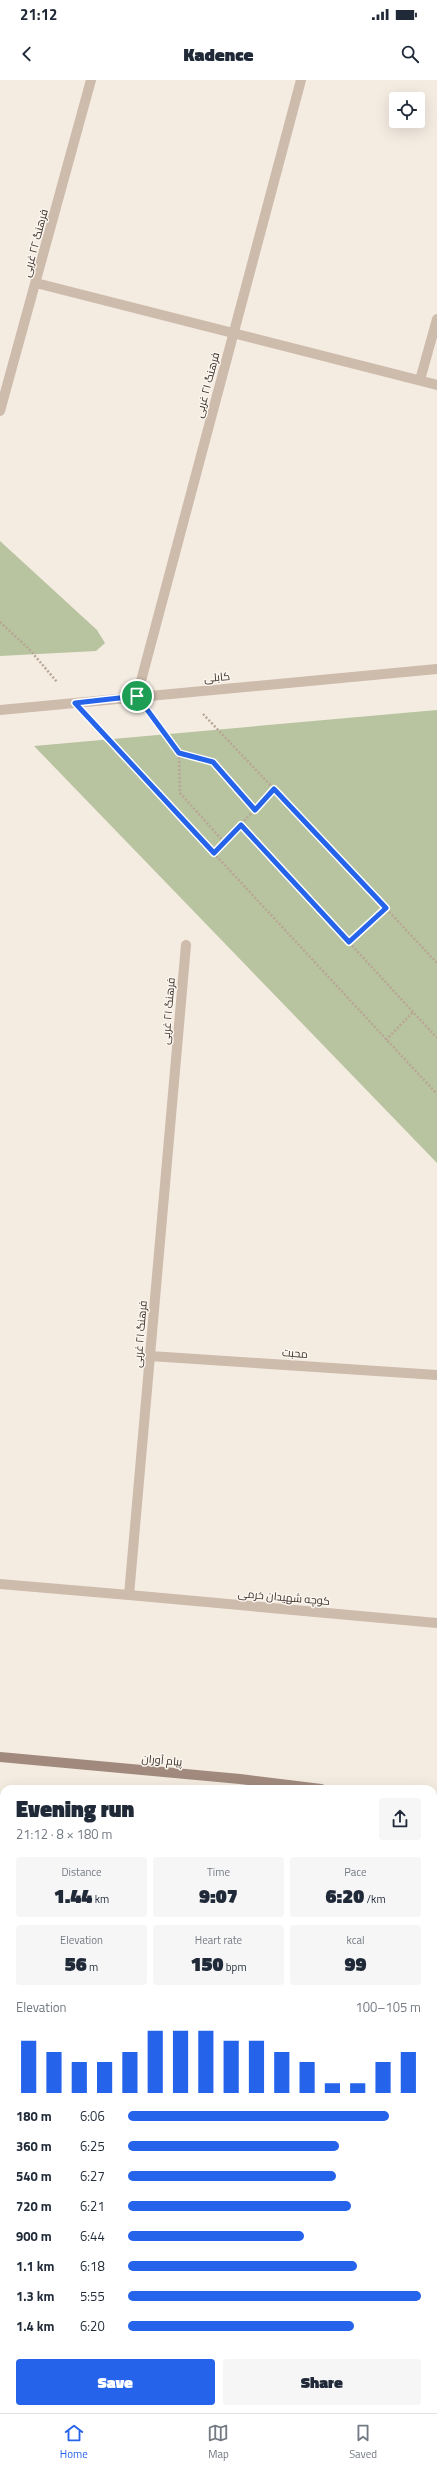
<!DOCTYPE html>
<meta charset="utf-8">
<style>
:root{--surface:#fff;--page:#f6f6f7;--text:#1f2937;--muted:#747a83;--line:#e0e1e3;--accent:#2563eb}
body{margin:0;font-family:"Titillium Web",Cairo,sans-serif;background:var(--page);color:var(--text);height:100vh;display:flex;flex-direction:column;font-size:15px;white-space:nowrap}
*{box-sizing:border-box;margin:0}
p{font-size:13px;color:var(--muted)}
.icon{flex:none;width:22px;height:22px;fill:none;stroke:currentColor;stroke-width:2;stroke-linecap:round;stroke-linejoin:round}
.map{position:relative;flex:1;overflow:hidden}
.panel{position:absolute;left:0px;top:1705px;width:437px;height:628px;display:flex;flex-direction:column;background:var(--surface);border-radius:12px 12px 0 0;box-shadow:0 4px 16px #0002}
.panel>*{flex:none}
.fabs{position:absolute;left:389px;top:12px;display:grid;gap:8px}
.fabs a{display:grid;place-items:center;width:36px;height:36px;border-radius:4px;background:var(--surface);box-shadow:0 4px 16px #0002;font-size:20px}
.pin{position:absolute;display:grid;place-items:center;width:34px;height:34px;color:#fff;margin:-17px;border:2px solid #fff;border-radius:50%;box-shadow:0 1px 4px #0007}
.round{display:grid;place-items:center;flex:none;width:42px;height:42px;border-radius:4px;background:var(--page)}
.summary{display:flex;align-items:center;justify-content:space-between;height:68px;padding:0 16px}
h1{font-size:22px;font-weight:800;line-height:30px}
.stats{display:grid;grid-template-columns:repeat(3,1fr);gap:6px;height:68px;padding:4px 16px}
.stats div{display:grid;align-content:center;border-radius:4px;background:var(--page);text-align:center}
.stats b{font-size:20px;font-weight:800}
.stats small{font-size:11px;font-weight:400}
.stats p{font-size:11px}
.chart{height:112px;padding:8px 16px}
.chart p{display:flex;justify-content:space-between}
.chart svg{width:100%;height:72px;margin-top:4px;stroke:var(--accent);stroke-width:6}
.cta{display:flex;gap:8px;margin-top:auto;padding:8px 16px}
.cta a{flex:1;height:46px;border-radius:4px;background:var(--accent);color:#fff;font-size:16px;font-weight:800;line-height:46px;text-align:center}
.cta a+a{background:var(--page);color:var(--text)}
ul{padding:0 16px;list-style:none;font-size:13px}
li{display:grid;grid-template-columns:64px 48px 1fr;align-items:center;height:30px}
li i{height:10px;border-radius:5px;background:var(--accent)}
.status{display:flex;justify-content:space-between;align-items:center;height:28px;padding:0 20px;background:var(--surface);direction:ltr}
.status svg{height:11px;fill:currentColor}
header{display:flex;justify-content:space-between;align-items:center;height:52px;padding:0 16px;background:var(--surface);font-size:18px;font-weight:800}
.tab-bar{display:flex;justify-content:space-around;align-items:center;height:56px;border-top:1px solid var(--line);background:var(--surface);font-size:11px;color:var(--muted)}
.tab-bar a{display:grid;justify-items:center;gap:2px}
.tab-bar .active{color:var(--accent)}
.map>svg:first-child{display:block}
.green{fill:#b8c4a0}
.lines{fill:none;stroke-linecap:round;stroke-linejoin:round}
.path{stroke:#b9a596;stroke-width:2.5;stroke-dasharray:2 2;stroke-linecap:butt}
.minor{stroke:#cdbbac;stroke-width:10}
.secondary{stroke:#a18a7d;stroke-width:10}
.route-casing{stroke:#fff;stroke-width:8}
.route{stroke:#2563eb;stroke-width:5}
.labels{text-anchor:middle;stroke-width:3;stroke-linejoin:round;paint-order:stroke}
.street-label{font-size:11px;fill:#3b302b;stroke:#fbf5ee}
</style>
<div class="status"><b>21:12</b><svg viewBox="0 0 49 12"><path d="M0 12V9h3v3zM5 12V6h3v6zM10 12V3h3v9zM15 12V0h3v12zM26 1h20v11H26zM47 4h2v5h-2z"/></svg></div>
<header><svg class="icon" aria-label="back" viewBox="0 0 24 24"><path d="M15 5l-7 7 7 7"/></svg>Kadence<svg class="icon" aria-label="search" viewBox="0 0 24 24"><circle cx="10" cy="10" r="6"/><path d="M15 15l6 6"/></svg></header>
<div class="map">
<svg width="437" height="2333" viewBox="0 0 437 2333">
<rect width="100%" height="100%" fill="#f4ebe1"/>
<!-- green -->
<path class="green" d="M 0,461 L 97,550 L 105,563 L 96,571 L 0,576 Z
M 437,630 L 437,1083 L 34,666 Z"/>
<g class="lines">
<!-- path -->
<path class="path" d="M 0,542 L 30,570 L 57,602
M 203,634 L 274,709
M 153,638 L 179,673
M 94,644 L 437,1014
M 241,745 L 437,958
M 224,762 L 180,713 L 179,673 L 213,682 L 255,730
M 214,773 L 274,709 L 437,883
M 349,862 L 386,829
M 386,960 L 413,932"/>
<!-- minor -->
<path class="minor" d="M 36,203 L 437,305
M 420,300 L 437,239
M 0,331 L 91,0
M 137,616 L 301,0
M 0,630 L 437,589
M 150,1276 L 437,1295
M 0,1504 L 129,1515 L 186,865
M 129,1515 L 437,1543
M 0,2234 L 4,2234
M 433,2234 L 437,2228"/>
<!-- secondary -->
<path class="secondary" d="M 0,1677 L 240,1699 L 321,1709
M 433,1723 L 437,1723
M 0,1737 L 4,1738
M 433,1784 L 437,1784"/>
</g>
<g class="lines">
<defs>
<path id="route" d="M 137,616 L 179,673 L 213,682 L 255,730 L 274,709 L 386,828 L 349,862 L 241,745 L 214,773 L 75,623 Z"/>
</defs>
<!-- route casing -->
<use href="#route" class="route-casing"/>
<!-- route -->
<use href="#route" class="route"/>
</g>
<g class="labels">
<!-- street labels -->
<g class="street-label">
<text transform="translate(35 163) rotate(-75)" y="4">فرهنگ ۲۲ غربی</text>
<text transform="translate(207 305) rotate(-75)" y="4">فرهنگ ۲۱ غربی</text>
<text transform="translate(217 597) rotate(-5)" y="4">کابلی</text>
<text transform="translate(168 931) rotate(-85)" y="4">فرهنگ ۲۱ غربی</text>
<text transform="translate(140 1254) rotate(-85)" y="4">فرهنگ ۲۱ غربی</text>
<text transform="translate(295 1273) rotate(4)" y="4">محبت</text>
<text transform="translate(284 1517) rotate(5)" y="4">کوچه شهیدان خرمی</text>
<text transform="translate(162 1680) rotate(5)" y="4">پیام آوران</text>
</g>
</g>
</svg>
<div class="fabs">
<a><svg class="icon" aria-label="locate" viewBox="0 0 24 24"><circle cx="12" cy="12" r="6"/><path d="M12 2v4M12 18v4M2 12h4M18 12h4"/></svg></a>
</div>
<div class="pin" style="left:137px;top:616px;background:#1e9e55"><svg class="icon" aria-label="arrive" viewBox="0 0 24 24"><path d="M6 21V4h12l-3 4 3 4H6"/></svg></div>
<section class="panel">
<div class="summary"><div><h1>Evening run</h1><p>21:12 · 8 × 180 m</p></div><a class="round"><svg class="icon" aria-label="share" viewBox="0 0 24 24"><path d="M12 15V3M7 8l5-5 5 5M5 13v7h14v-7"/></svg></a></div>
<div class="stats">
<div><p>Distance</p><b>1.44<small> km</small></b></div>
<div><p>Time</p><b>9:07</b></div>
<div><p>Pace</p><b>6:20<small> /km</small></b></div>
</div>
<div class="stats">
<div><p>Elevation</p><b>56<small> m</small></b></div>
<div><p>Heart rate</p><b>150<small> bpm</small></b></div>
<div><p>kcal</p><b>99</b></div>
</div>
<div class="chart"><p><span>Elevation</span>100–105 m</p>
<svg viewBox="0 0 160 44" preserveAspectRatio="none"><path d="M5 44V12M15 44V19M25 44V25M35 44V25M45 44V19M55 44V6M65 44V6M75 44V6M85 44V12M95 44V12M105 44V19M115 44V25M125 44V38M135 44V38M145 44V25M155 44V19"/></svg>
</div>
<ul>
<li><b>180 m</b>6:06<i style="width:89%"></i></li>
<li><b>360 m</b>6:25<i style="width:72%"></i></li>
<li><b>540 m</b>6:27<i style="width:71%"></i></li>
<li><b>720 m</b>6:21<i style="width:76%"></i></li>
<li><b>900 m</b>6:44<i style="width:60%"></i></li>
<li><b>1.1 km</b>6:18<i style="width:78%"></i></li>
<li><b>1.3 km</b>5:55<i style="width:100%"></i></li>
<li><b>1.4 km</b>6:20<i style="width:77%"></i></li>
</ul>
<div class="cta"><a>Save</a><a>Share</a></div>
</section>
</div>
<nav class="tab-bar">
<a class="active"><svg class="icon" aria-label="home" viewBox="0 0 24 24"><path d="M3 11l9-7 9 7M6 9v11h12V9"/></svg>Home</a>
<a><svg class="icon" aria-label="map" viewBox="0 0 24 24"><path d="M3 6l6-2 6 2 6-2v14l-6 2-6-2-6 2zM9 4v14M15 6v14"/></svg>Map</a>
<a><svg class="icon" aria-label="saved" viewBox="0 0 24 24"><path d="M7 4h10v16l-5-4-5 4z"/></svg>Saved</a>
</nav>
